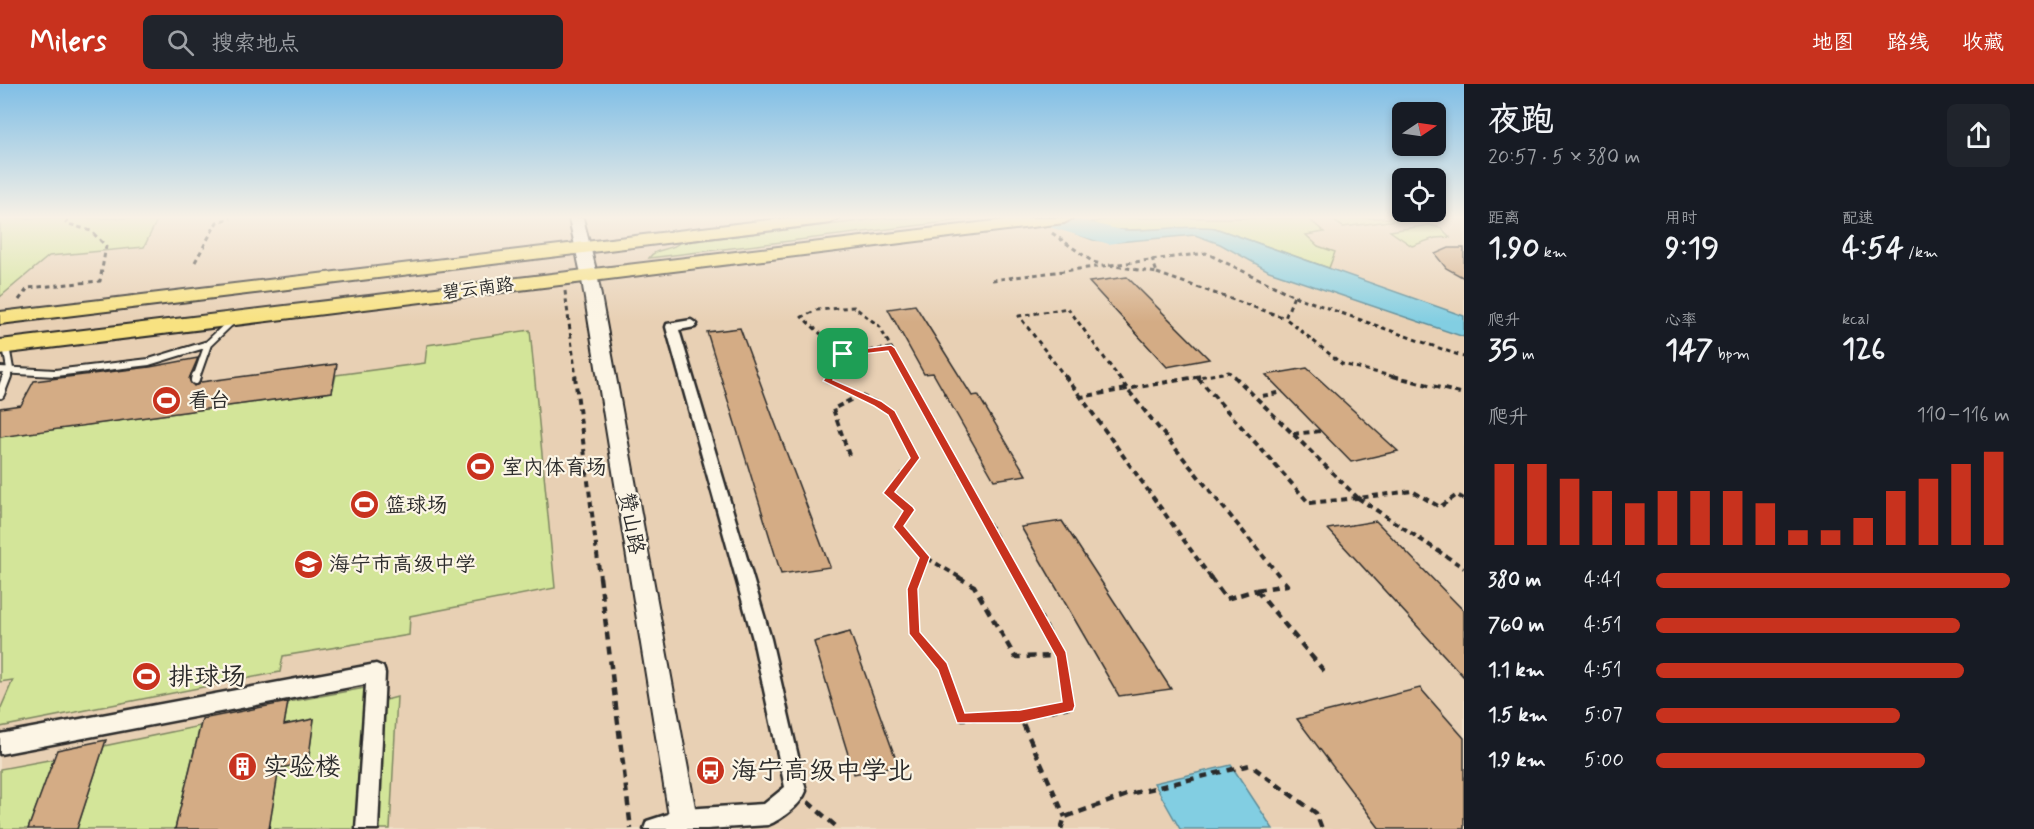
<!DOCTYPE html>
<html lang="zh">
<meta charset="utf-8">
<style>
:root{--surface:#171b24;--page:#20242c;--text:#f1f3f6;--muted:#9ea1a6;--accent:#c8321e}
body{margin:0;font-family:Mynerve,"LXGW WenKai TC",sans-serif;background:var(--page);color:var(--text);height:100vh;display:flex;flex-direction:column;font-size:22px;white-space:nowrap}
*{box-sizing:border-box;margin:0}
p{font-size:20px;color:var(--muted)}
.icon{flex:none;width:33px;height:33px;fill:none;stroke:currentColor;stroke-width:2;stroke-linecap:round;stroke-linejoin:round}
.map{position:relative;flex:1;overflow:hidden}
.details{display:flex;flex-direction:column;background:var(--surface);width:570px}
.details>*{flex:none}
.needle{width:39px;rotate:77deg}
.fabs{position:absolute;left:1392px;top:18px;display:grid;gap:12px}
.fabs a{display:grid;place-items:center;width:54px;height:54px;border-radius:9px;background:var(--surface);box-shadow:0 3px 9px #0003;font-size:30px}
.pin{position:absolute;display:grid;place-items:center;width:51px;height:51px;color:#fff;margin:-26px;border-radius:12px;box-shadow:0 3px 9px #0006}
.round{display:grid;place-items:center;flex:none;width:63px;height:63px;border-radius:9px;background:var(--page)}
.overview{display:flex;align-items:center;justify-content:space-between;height:102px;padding:0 24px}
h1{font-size:33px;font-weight:700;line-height:45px}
.stats{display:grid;grid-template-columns:repeat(3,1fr);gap:9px;height:102px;padding:6px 24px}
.stats div{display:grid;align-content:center}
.stats b{font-size:30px;font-weight:700}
.stats small{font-size:16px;font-weight:400}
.stats p{font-size:16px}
.chart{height:168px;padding:12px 24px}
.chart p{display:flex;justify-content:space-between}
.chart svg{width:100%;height:108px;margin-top:6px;stroke:var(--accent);stroke-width:6}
ul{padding:0 24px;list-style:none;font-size:20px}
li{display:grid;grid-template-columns:96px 72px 1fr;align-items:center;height:45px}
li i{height:15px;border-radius:8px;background:var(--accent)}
header{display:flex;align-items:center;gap:36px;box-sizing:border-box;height:84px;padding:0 30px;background:var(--accent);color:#fff}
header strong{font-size:28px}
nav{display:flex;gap:33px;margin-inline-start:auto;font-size:21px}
.search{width:420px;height:54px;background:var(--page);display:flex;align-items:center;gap:15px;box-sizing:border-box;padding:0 21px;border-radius:9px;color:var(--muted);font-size:22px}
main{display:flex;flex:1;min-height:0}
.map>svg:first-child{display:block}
.built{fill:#e8d0b4}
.green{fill:#d3e599;stroke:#7f8862;stroke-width:1.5}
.water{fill:#82cee2;stroke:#5f8d99;stroke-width:1.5}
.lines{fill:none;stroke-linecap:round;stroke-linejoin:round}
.river{fill:#82cee2;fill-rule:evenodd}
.building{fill:#d4ac85;stroke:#2b2b2b;stroke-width:1.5}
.service-far1-casing{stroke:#2b2b2b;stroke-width:10}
.service-casing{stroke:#2b2b2b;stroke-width:12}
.minor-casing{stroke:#2b2b2b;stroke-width:5}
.tertiary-casing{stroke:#2b2b2b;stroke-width:4}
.primary-casing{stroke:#2b2b2b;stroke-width:4}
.path-far2{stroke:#2b2b2b;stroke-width:3;stroke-dasharray:4.5 4;stroke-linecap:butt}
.path-far1{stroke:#2b2b2b;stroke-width:4;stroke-dasharray:6 4.5;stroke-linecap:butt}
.path{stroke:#2b2b2b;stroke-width:4.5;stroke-dasharray:8 6;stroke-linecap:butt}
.service-far1{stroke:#fcf5e5;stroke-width:6}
.service{stroke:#fcf5e5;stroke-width:8}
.minor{fill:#fcf5e5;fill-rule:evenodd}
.tertiary{fill:#fcf5e5;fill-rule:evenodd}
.primary{fill:#f8e281;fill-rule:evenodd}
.route{fill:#c8321e;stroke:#fff;stroke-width:1.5;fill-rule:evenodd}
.labels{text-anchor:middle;stroke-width:4.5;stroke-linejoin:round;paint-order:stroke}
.far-street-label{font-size:18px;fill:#2b2b2b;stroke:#fcf5e5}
.poi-label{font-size:21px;fill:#2b2b2b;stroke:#fcf5e5;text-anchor:start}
.street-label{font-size:21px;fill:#2b2b2b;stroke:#fcf5e5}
.near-poi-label{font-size:26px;fill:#2b2b2b;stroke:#fcf5e5;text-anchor:start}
</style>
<header>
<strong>Milers</strong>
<div class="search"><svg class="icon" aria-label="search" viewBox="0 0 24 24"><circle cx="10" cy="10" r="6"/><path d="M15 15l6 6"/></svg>搜索地点</div>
<nav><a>地图</a><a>路线</a><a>收藏</a></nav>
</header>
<main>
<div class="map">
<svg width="1464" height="745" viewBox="0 0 1464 745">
<rect width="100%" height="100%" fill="#f0dfc8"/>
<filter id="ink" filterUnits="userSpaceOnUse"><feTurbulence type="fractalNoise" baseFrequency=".0167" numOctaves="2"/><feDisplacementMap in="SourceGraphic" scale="12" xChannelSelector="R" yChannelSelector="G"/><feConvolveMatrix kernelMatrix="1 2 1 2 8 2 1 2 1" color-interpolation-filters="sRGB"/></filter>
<g filter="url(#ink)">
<!-- built -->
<path class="built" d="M 0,134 L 1464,134 L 1464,745 L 0,745 Z"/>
<!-- green -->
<path class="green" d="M 0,134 L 158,134 L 144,163 L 49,172 L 0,213 Z
M 884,134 L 979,134 L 649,174 C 656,163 671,167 679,159 Z
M 1119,134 L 1308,134 L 1324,148 L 1306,151 L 1318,162 L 1335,168 L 1329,184 L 1215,144 L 1119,146 L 1101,144 L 1092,138 Z
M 1329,134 L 1412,134 L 1343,143 Z
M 1429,141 L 1441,144 L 1450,153 L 1435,154 L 1412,162 L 1390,147 Z
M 530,246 L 555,504 L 410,532 L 409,551 L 283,572 L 280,588 L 0,643 L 0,626 L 13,596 L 0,598 L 0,353 L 332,308 L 336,291 L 425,279 L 427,261 Z
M 376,602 L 375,619 L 397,613 L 390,745 L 269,745 L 279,684 L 308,678 L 314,635 L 284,641 L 288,618 Z
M 200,642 L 175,745 L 77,745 L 104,662 Z
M 54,675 L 28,745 L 0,745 L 0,685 Z"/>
<!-- water -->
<path class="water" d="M 1092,138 C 1118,156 1182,138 1215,144 L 1464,232 L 1464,253 L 1269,187 L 1220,160 L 1195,151 L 1117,158 L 1093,156 L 1074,149 L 1064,142 Z
M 1231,681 L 1273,745 L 1180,745 L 1154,699 Z"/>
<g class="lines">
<!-- river -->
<path class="river" d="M 1032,134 L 1072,134 L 1125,147 L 1129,152 L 1125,157 L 1109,160 L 1035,139 Z"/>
</g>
<!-- building -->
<path class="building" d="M 1449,164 L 1464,164 L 1464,194 L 1446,184 L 1435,170 Z
M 1127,193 L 1209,275 L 1167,283 L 1089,198 Z
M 915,221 L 972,312 L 978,311 L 1026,391 L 994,396 L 933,289 L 924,290 L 888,225 Z
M 740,244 L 774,336 L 830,483 L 781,490 L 707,248 Z
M 198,274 L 189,295 L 194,302 L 201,298 L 337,280 L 332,308 L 0,353 L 0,324 L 21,321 L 34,297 L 150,283 Z
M 1307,284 L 1398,367 L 1351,378 L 1266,291 Z
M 1062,437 L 1171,605 L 1119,612 L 1021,443 Z
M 1376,437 L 1464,527 L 1464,593 L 1328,445 Z
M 850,548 L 898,681 L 854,690 L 814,558 Z
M 1420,604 L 1464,654 L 1464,745 L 1380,745 L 1297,635 Z
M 288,618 L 284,641 L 314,635 L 308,679 L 279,684 L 269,745 L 175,745 L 202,635 Z
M 106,656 L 77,745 L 28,745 L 57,666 Z"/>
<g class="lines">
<defs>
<path id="service-far1" d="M 6,262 L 10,285 L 6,294
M 0,286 L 55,289 L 149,278 L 208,260 L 232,237
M 196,294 L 208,260"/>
<path id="service" d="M 195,296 L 196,292
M 0,310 L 7,292"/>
<path id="minor" d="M 691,236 L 697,240 L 695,243 L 679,246 L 771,555 L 806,707 C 801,721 782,735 768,741 L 707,745 L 644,745 L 647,737 L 684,725 L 764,720 L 785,703 L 753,555 L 666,243 L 667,240 Z
M 376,580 L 383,583 L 385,589 L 378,745 L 356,745 L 366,600 L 0,670 L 0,650 Z"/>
<path id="tertiary" d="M 569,134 L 583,134 L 597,190 L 699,745 L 671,745 L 581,190 Z"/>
<path id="primary" d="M 786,134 L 839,134 L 830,139 L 0,240 L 0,228 Z
M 1020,134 L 1073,134 L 1064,139 L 0,270 L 0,256 Z"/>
</defs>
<!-- service-far1 casing -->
<use href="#service-far1" class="service-far1-casing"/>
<!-- service casing -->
<use href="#service" class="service-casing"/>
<!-- minor casing -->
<use href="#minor" class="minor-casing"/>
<!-- tertiary casing -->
<use href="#tertiary" class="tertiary-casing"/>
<!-- primary casing -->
<use href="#primary" class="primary-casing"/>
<!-- path-far2 -->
<path class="path-far2" d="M 1052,149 L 1093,178 L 1101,180
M 195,178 L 217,138 L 231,134
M 1109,181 L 1157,189 L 1152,174
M 1157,189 L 1285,234
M 992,196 L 1206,169 L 1294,212 L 1285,234 L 1342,280 L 1399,294
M 565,207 L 576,294
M 1294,212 L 1464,273
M 19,216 L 28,204 L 100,197 L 106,162 L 91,147 L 66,139 L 69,134
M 891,264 L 843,270 L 802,233 L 817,226 L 854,223 L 879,242 L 908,294
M 830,294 L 843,270
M 1066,294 L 1019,232 L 1068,224 L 1119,294
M 1193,294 L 1229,288 L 1235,294"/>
<!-- path-far1 -->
<path class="path-far1" d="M 575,292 L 600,494
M 831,292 L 828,297 L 877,319 L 892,329 L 915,374 L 888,409 L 909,426 L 898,443 L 925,473 L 961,494
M 907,292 L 1019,494
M 1065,292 L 1081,313
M 1118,292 L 1127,305 L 1202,292
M 1234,292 L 1358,414
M 1393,292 L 1464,310
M 1198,294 L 1309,419 L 1357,414
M 1262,312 L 1283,308
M 1293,350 L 1321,347
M 849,371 L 833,325 L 858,312
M 1464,415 L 1457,411 L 1440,423 L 1412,407 L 1358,414 L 1464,484
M 916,494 L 925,473
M 1211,494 L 1081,313 L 1127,305 L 1281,494"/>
<!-- path -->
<path class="path" d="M 600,493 L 631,745
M 917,493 L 912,505 L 914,550 L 943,583 L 961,635 L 1020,633 L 1065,733
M 958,493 L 974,502 L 1015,573 L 1062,572
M 1018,493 L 1062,572 L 1069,623 L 1020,633
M 1210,493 L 1226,515 L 1256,506
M 1256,506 L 1324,587
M 1256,506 L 1287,501 L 1280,493
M 808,718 L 839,745
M 1061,745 L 1065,733 L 1130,710 L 1250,681 L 1316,729 L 1322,745"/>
<!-- service-far1 -->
<use href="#service-far1" class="service-far1"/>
<!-- service -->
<use href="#service" class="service"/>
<!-- minor -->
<use href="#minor" class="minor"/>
<!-- tertiary -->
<use href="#tertiary" class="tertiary"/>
<!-- primary -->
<use href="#primary" class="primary"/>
</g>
</g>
<!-- sky -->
<linearGradient id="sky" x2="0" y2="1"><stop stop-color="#7fbee6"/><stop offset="0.56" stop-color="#f8f1e6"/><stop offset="1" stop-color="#f8f1e6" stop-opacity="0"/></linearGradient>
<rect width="1464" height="238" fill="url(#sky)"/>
<!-- route -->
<path class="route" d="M 891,261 L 895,264 L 1066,568 L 1075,622 L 1073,627 L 1020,639 L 957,639 L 938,586 L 909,550 L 907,505 L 919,474 L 893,443 L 903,427 L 883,409 L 910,374 L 888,331 L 874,322 L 823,297 L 840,268 ZM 888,267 L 1056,573 L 1062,618 L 1020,626 L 965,629 L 947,579 L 920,548 L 918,505 L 930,473 L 904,442 L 915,426 L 913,423 L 895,408 L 920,374 L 895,327 L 881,317 L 833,296 L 846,272 Z"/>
<!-- icons -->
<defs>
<symbol id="stadium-disc" viewBox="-11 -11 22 22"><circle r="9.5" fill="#c8321e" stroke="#fcf5e5"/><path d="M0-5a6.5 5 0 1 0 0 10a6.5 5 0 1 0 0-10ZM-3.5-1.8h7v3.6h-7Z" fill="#fff"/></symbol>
<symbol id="school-disc" viewBox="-11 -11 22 22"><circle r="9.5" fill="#c8321e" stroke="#fcf5e5"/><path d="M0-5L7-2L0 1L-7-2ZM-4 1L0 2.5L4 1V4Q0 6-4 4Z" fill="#fff"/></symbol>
<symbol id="building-disc" viewBox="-11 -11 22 22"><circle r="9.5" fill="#c8321e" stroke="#fcf5e5"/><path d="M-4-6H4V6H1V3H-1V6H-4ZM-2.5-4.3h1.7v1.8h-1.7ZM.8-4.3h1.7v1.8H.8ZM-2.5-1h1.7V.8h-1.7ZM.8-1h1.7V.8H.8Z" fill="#fff"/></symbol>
<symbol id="bus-disc" viewBox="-11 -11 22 22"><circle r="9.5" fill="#c8321e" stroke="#fcf5e5"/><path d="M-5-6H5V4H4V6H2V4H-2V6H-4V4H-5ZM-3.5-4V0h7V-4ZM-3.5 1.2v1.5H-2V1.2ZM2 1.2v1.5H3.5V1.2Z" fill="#fff"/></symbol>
</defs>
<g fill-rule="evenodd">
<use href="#stadium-disc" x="150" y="300" width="33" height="33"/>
<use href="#stadium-disc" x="464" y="366" width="33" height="33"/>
<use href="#stadium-disc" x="348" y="404" width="33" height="33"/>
<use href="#school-disc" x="292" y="464" width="33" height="33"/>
<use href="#stadium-disc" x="130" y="576" width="33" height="33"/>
<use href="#building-disc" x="226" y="666" width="33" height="33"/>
<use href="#bus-disc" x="694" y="670" width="33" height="33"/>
</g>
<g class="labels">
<!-- far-street labels -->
<g class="far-street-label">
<text transform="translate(478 204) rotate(-7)" y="6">碧云南路</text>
</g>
<!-- poi labels -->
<g class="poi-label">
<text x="188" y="323">看台</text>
<text x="502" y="390">室内体育场</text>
<text x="385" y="428">篮球场</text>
<text x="329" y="487">海宁市高级中学</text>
</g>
<!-- street labels -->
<g class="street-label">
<text transform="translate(632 439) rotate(80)" y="7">赞山路</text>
</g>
<!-- near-poi labels -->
<g class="near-poi-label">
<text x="168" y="601">排球场</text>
<text x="263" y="691">实验楼</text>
<text x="731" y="695">海宁高级中学北</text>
</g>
</g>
</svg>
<div class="fabs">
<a><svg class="needle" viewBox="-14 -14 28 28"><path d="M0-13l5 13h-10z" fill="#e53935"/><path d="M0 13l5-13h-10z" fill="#9ea1a6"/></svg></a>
<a><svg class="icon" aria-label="locate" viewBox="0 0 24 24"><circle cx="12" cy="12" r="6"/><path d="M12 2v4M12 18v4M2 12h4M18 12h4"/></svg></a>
</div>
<div class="pin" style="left:843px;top:270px;background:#1e9e55"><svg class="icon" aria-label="arrive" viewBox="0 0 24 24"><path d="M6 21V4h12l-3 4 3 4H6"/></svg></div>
</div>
<section class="details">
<div class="overview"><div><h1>夜跑</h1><p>20:57 · 5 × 380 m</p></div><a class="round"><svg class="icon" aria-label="share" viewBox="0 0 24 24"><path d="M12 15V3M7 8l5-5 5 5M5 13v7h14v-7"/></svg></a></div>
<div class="stats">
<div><p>距离</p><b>1.90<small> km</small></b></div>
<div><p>用时</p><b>9:19</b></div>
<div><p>配速</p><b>4:54<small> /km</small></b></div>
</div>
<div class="stats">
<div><p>爬升</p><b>35<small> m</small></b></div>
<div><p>心率</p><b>147<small> bpm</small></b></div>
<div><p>kcal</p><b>126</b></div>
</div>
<div class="chart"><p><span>爬升</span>110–116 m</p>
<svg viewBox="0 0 160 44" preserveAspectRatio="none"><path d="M5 44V11M15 44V11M25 44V17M35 44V22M45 44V27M55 44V22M65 44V22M75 44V22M85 44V27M95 44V38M105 44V38M115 44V33M125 44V22M135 44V17M145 44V11M155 44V6"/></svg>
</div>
<ul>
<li><b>380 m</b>4:41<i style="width:100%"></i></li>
<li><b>760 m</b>4:51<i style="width:86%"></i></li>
<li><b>1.1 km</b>4:51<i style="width:87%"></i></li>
<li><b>1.5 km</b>5:07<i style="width:69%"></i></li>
<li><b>1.9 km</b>5:00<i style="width:76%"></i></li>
</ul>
</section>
</main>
